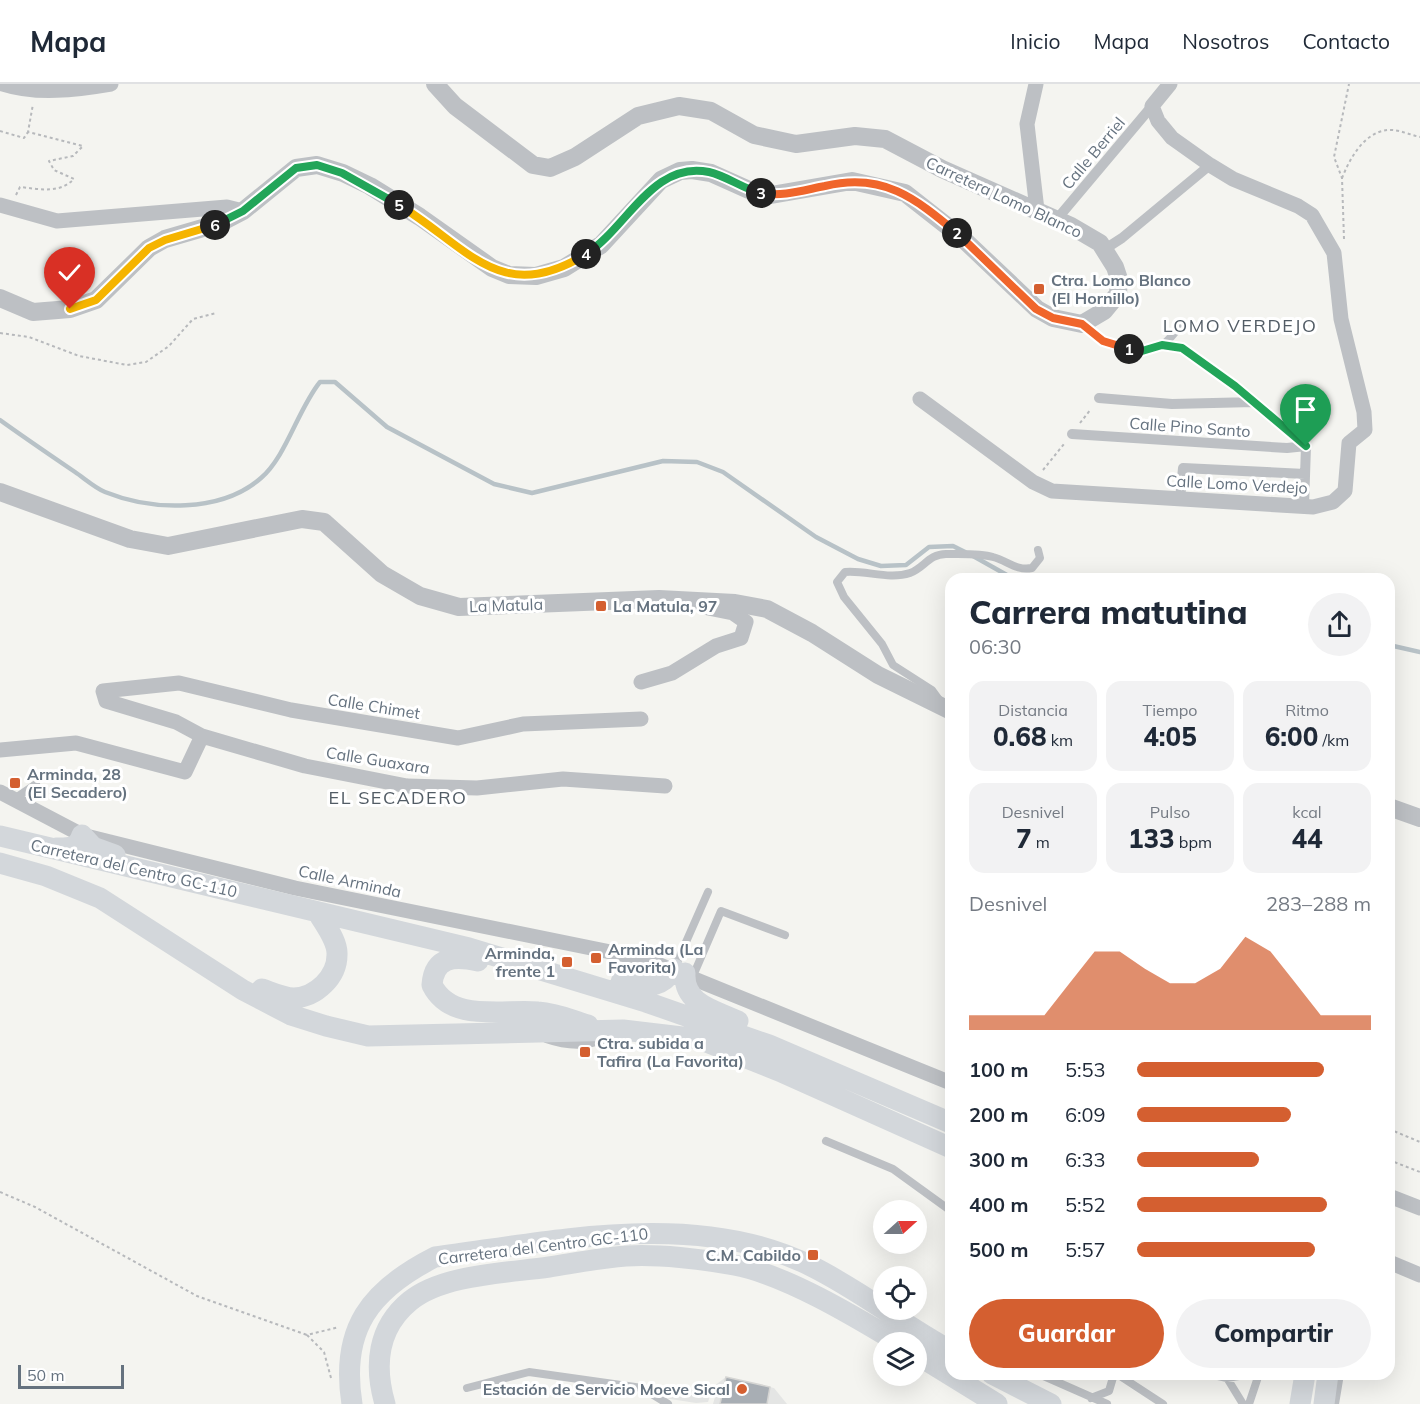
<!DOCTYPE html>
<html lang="es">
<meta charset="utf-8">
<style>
:root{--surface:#fff;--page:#f2f2f3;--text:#1f2937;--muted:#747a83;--line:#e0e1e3;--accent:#d45f30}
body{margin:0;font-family:Mulish,sans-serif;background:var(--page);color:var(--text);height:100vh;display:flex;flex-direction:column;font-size:22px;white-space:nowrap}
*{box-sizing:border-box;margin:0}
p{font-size:20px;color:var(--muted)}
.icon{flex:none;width:33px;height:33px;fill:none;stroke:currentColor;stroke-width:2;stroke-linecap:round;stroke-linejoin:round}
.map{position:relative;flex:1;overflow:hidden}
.panel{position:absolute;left:945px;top:489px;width:450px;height:807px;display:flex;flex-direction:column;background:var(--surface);border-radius:18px;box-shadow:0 6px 24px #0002}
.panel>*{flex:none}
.needle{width:39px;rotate:69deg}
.controls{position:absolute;left:873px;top:1116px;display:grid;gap:12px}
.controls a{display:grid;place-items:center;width:54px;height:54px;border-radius:50%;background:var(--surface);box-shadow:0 6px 24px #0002;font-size:30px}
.scale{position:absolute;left:18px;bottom:15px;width:106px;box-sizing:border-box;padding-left:6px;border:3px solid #65727f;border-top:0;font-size:16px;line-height:21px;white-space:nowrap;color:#65727f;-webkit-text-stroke:4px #fff;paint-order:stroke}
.pin{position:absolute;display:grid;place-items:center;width:51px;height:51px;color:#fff;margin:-62px -26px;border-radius:50% 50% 50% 0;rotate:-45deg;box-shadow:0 0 6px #0007}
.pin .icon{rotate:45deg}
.km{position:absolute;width:30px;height:30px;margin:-15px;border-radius:50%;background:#222;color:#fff;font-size:16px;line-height:30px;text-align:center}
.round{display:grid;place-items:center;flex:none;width:63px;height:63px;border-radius:32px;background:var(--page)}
.overview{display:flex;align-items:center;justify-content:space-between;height:102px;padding:0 24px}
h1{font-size:33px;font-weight:800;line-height:45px}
.figures{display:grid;grid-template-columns:repeat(3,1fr);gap:9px;height:102px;padding:6px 24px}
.figures div{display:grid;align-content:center;border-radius:15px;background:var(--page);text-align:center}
.figures b{font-size:26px;font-weight:800}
.figures small{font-size:16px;font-weight:400}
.figures p{font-size:16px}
.chart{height:168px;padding:12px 24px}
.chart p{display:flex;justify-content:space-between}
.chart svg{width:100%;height:108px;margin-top:6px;fill:var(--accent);opacity:.7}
.button{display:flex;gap:12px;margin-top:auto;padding:12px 24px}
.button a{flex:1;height:69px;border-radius:36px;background:var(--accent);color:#fff;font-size:24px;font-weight:800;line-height:69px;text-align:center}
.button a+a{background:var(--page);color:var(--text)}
ul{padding:0 24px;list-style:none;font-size:20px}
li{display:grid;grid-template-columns:96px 72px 1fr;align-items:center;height:45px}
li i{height:15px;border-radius:8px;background:var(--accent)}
header{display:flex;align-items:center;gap:36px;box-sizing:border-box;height:84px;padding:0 30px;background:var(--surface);border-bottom:2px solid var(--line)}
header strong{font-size:28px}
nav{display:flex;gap:33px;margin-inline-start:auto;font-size:21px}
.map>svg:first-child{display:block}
.built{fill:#e4e5e4}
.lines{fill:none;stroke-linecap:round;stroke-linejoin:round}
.stream{stroke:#b8c2c7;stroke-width:4.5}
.building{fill:#a8aeb4;stroke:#d5d5d3;stroke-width:1.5}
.path{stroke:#b7b9bc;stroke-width:2;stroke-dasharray:3 3;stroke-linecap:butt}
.service{stroke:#bdc0c4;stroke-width:8}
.pedestrian{stroke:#bdc0c4;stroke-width:10}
.minor{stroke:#bdc0c4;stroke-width:15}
.tertiary{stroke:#bdc0c4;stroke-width:18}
.secondary{stroke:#d3d7db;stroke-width:21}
.split-1-casing{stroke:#fff;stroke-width:12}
.split-2-casing{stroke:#fff;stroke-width:12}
.split-3-casing{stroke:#fff;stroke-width:12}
.split-4-casing{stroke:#fff;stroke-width:12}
.split-5-casing{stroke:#fff;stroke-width:12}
.split-6-casing{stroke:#fff;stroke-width:12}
.split-7-casing{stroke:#fff;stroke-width:12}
.split-1{stroke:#22a559;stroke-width:8}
.split-2{stroke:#f0652b;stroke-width:8}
.split-3{stroke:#f0652b;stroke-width:8}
.split-4{stroke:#22a559;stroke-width:8}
.split-5{stroke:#f5b400;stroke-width:8}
.split-6{stroke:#22a559;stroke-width:8}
.split-7{stroke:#f5b400;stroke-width:8}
.poi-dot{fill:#d45f30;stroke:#fff;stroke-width:2}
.labels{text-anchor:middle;stroke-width:6;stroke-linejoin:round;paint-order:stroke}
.street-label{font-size:16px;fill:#65727f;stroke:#fff}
.poi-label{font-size:16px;font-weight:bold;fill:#65727f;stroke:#fff;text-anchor:start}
.neighbourhood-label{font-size:18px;letter-spacing:1.5px;fill:#525c65;stroke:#fff}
</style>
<header>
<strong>Mapa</strong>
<nav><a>Inicio</a><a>Mapa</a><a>Nosotros</a><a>Contacto</a></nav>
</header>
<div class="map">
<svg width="1420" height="1320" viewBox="0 0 1420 1320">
<rect width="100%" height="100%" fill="#f4f4f0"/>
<!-- built -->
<path class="built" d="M 726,1293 L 774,1304 L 787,1320 L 713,1320 L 715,1313 L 710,1312 L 708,1318 L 696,1319 L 664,1314 L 666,1301 L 706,1308 Z"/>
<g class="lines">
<!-- stream -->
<path class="stream" d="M 0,336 C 25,354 50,371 75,388 C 84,394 95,404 105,408 C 152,427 221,429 261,394 C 286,373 298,325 320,298 L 335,298 L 387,343 L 494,400 L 532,409 L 663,377 L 697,378 L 723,388 L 816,453 L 858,475 L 881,482 L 906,481 L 929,463 L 953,462 L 965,468
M 973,472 L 1014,495
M 1389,561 L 1420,568"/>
</g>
<!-- building -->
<path class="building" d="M 726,1293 L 770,1303 L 767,1320 L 720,1320 Z"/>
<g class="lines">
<!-- path -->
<path class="path" d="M 0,47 L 24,54 L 28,48
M 1342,94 C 1350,74 1366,44 1393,46 C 1402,47 1411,51 1420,53
M 16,111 L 20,103 C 40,105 59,110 74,95 L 54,86 L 49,77 L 73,72 L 83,62 L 28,48 L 33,20
M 1344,155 L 1342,94 L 1334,73 L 1349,0
M 0,249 L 29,253 L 79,272 L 127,281 L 146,278 L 169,262 L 193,235 L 216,229
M 1080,339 L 1091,325
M 1043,386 L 1064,360
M 1389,1045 L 1420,1058
M 1389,1076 L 1420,1088
M 0,1108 L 35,1123 L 197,1212 L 307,1251
M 331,1294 L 324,1268 L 307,1251 L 339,1243"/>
<!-- service -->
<path class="service" d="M 1083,241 C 1104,259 1132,276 1161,262 C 1168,258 1175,248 1181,241
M 940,617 L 932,606 L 893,581 L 882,560 L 844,513 L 837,498 L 845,488 C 866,486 889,496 910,489 C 924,484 929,470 946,470 C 960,470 980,469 993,473 C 1008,477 1016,487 1032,484 L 1040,474 L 1038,466
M 14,715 L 36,700
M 675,883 L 708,808
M 693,892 L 721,827 L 785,851
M 546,955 C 566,962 588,963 607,954
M 826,1057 L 893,1085 L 951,1127
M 1039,1290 L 1107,1320
M 1117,1290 L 1163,1320
M 1209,1290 L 1227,1294 L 1251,1290
M 1227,1294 L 1243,1320
M 467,1304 L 529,1288 L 642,1304 L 668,1320
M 1091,1314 L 1109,1307 L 1114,1290
M 1249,1320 L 1259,1290
M 1335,1320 L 1340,1290"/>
<!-- pedestrian -->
<path class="pedestrian" d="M 1057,135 L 1152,22
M 1105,165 L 1122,154 L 1210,81
M 1162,261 L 1182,264 L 1235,302 L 1306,362 L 1304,422
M 1099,314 L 1172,320 L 1254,318
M 1072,350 L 1287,364 L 1306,362
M 1180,415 L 1183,384 L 1305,390"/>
<!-- minor -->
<path class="minor" d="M 3,0 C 37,11 76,6 111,0
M 1036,0 L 1027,40 L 1037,126
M 0,121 L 57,137 L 227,123 L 243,127
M 920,315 L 1033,398 L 1052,407 L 1313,423 L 1333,418 L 1345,407 L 1349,359 L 1365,346 L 1364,328 L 1341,235 L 1334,169 L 1312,131 L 1298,122 L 1233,95 L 1210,81 L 1172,54 L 1158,37 L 1152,22 L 1170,0
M 641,598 L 672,589 L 716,562 L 741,554 L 746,538 L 733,529 L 708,524
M 641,635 L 523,640 L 458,654 L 291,626 L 179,599 L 103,607 L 106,617 L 176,638 L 202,652 L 305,682 L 407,702 L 477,704 L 563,695 L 665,702
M 0,666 L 76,659 L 185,688 L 202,652
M 0,708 L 82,751 L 295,804 L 645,875 L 951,999
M 1389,1112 L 1420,1124
M 1389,1178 L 1420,1191"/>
<!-- tertiary -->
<path class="tertiary" d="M 0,214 L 33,228 L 70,225 L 96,216 L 149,164 L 165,155 L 220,139 L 243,127 L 296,84 L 317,81 L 343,89 L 370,102 L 420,133 L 492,184 L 509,191 L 536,192 L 564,184 L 601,161 L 661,96 L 680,87 L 692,86 L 711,89 L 749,106 L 771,111 L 852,97 L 905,109 L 961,153 L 1037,225 L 1053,234 L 1082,240 L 1104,227 L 1118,210 L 1119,195 L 1115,183 L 1100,159 L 1071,142 L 942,85 L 885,55 L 855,52 L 796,60 L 754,51 L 711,27 L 679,22 L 638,32 L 575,73 L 550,84 L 533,81 L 455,22 L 435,0
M 0,408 L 130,455 L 168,462 L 302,435 L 324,438 L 382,490 L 420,512 L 459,523 L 659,515 L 735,519 L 767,525 L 812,549 L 878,591 L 951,627
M 1389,723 L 1420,734"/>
<!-- secondary -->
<path class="secondary" d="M 0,752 L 469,864 L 646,918 L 769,961 L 951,1039
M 56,764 C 70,764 77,765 82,751 L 93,763 L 115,771
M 0,779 L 46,792 L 100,814 L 243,906 L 291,931 L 326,942 L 368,952 L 623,946 L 699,955 L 779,987 L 951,1064
M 478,877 C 455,872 434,872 432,901 C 451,939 502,925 538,928 C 556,929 572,936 588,941
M 685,889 C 683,920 714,926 738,937
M 621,898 C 644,901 659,908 674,885
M 262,905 C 271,908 284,914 294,914 C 316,913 337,893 337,871 C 338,857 325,841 318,829
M 916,1270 L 997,1320
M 992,1290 L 1051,1320
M 352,1320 C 340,1245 370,1206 435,1173 C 556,1157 697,1125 811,1182 C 860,1206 903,1241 951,1267
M 385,1320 C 374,1282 377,1244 410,1217 C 443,1190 508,1189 549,1183 C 575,1179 600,1174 626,1172 C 658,1170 702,1175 734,1181 C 784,1190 854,1232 897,1258
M 1300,1320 L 1305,1290
M 1324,1320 L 1328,1290"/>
</g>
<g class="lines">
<defs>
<path id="split-1" d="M 1129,265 L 1142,267 L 1162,261 L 1182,264 L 1235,302 L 1306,362"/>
<path id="split-2" d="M 957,149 L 1036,225 L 1053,234 L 1082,240 L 1103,257 L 1129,265"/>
<path id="split-3" d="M 761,109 C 782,113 804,106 825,102 C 883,88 915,114 957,149"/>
<path id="split-4" d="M 586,170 C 627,144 653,76 709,88 C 727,92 743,105 761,109"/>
<path id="split-5" d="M 399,121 C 468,163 501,223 586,170"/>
<path id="split-6" d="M 215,141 L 243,127 L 296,84 L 317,81 L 342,89 L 399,121"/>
<path id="split-7" d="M 70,225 L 96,216 L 149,164 L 165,156 L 215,141"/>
</defs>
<!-- split-1 casing -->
<use href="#split-1" class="split-1-casing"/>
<!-- split-2 casing -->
<use href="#split-2" class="split-2-casing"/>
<!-- split-3 casing -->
<use href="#split-3" class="split-3-casing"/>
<!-- split-4 casing -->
<use href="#split-4" class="split-4-casing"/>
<!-- split-5 casing -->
<use href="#split-5" class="split-5-casing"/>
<!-- split-6 casing -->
<use href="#split-6" class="split-6-casing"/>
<!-- split-7 casing -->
<use href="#split-7" class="split-7-casing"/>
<!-- split-1 -->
<use href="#split-1" class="split-1"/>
<!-- split-2 -->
<use href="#split-2" class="split-2"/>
<!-- split-3 -->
<use href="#split-3" class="split-3"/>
<!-- split-4 -->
<use href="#split-4" class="split-4"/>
<!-- split-5 -->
<use href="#split-5" class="split-5"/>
<!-- split-6 -->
<use href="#split-6" class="split-6"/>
<!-- split-7 -->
<use href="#split-7" class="split-7"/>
</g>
<!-- markers -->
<g class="poi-dot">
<rect x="1033" y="199" width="12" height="12" rx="3"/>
<rect x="595" y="516" width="12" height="12" rx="3"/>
<rect x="9" y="693" width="12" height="12" rx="3"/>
<rect x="590" y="868" width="12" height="12" rx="3"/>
<rect x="561" y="872" width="12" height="12" rx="3"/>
<rect x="579" y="962" width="12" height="12" rx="3"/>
<rect x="807" y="1165" width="12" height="12" rx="3"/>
<circle cx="742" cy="1305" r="6"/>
</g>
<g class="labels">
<!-- street labels -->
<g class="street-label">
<text transform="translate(1093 69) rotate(-50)" y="6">Calle Berriel</text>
<text transform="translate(1004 113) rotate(25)" y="6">Carretera Lomo Blanco</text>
<text transform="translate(1190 343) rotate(4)" y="6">Calle Pino Santo</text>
<text transform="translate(1237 400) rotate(3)" y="6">Calle Lomo Verdejo</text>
<text transform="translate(506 521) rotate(-2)" y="6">La Matula</text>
<text transform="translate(374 622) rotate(9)" y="6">Calle Chimet</text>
<text transform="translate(378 676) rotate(9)" y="6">Calle Guaxara</text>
<text transform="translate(134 784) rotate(13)" y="6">Carretera del Centro GC-110</text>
<text transform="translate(350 797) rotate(12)" y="6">Calle Arminda</text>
<text transform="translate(543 1162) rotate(-7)" y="6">Carretera del Centro GC-110</text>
</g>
<!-- poi labels -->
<g class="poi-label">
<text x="1051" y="202">Ctra. Lomo Blanco<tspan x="1051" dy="18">(El Hornillo)</tspan></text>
<text x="613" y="528">La Matula, 97</text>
<text x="27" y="696">Arminda, 28<tspan x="27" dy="18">(El Secadero)</tspan></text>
<text x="608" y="871">Arminda (La<tspan x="608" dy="18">Favorita)</tspan></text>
<text x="555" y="875" text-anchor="end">Arminda,<tspan x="555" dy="18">frente 1</tspan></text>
<text x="597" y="965">Ctra. subida a<tspan x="597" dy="18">Tafira (La Favorita)</tspan></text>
<text x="801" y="1177" text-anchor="end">C.M. Cabildo</text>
<text x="730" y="1311" text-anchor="end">Estación de Servicio Moeve Sical</text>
</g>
<!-- neighbourhood labels -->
<g class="neighbourhood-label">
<text x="1240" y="248">LOMO VERDEJO</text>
<text x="398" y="720">EL SECADERO</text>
</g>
</g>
</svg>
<div class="controls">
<a><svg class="needle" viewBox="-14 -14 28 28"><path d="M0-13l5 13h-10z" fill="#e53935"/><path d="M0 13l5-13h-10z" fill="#747a83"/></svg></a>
<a><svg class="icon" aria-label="locate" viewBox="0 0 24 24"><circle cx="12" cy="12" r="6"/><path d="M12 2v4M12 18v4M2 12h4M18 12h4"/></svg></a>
<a><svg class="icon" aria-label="layers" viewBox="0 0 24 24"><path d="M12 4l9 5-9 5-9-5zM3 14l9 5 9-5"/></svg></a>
</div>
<div class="scale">50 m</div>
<div class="pin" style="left:1306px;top:362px;background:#1e9e55"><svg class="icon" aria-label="arrive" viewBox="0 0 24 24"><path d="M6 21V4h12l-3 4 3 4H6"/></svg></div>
<div class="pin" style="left:70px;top:225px;background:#d93025"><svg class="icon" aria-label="check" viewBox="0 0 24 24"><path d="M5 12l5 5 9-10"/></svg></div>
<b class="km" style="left:1129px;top:265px">1</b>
<b class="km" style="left:957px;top:149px">2</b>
<b class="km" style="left:761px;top:109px">3</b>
<b class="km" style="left:586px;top:170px">4</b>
<b class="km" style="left:399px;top:121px">5</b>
<b class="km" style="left:215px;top:141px">6</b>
<section class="panel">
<div class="overview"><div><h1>Carrera matutina</h1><p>06:30</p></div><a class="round"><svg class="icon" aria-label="share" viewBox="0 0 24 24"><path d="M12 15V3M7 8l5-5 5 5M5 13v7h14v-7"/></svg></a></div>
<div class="figures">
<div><p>Distancia</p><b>0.68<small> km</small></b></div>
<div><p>Tiempo</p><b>4:05</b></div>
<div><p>Ritmo</p><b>6:00<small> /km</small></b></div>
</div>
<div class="figures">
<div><p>Desnivel</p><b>7<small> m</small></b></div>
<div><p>Pulso</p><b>133<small> bpm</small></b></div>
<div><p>kcal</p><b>44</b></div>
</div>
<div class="chart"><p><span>Desnivel</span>283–288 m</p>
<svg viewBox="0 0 160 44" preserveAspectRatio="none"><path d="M0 44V38L10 38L20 38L30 38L40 25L50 12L60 12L70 19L80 25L90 25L100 19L110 6L120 12L130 25L140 38L150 38L160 38V44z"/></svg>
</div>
<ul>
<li><b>100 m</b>5:53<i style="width:80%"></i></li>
<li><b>200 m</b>6:09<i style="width:66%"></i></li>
<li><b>300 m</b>6:33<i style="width:52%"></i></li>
<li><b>400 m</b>5:52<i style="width:81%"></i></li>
<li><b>500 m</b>5:57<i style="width:76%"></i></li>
</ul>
<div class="button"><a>Guardar</a><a>Compartir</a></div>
</section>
</div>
